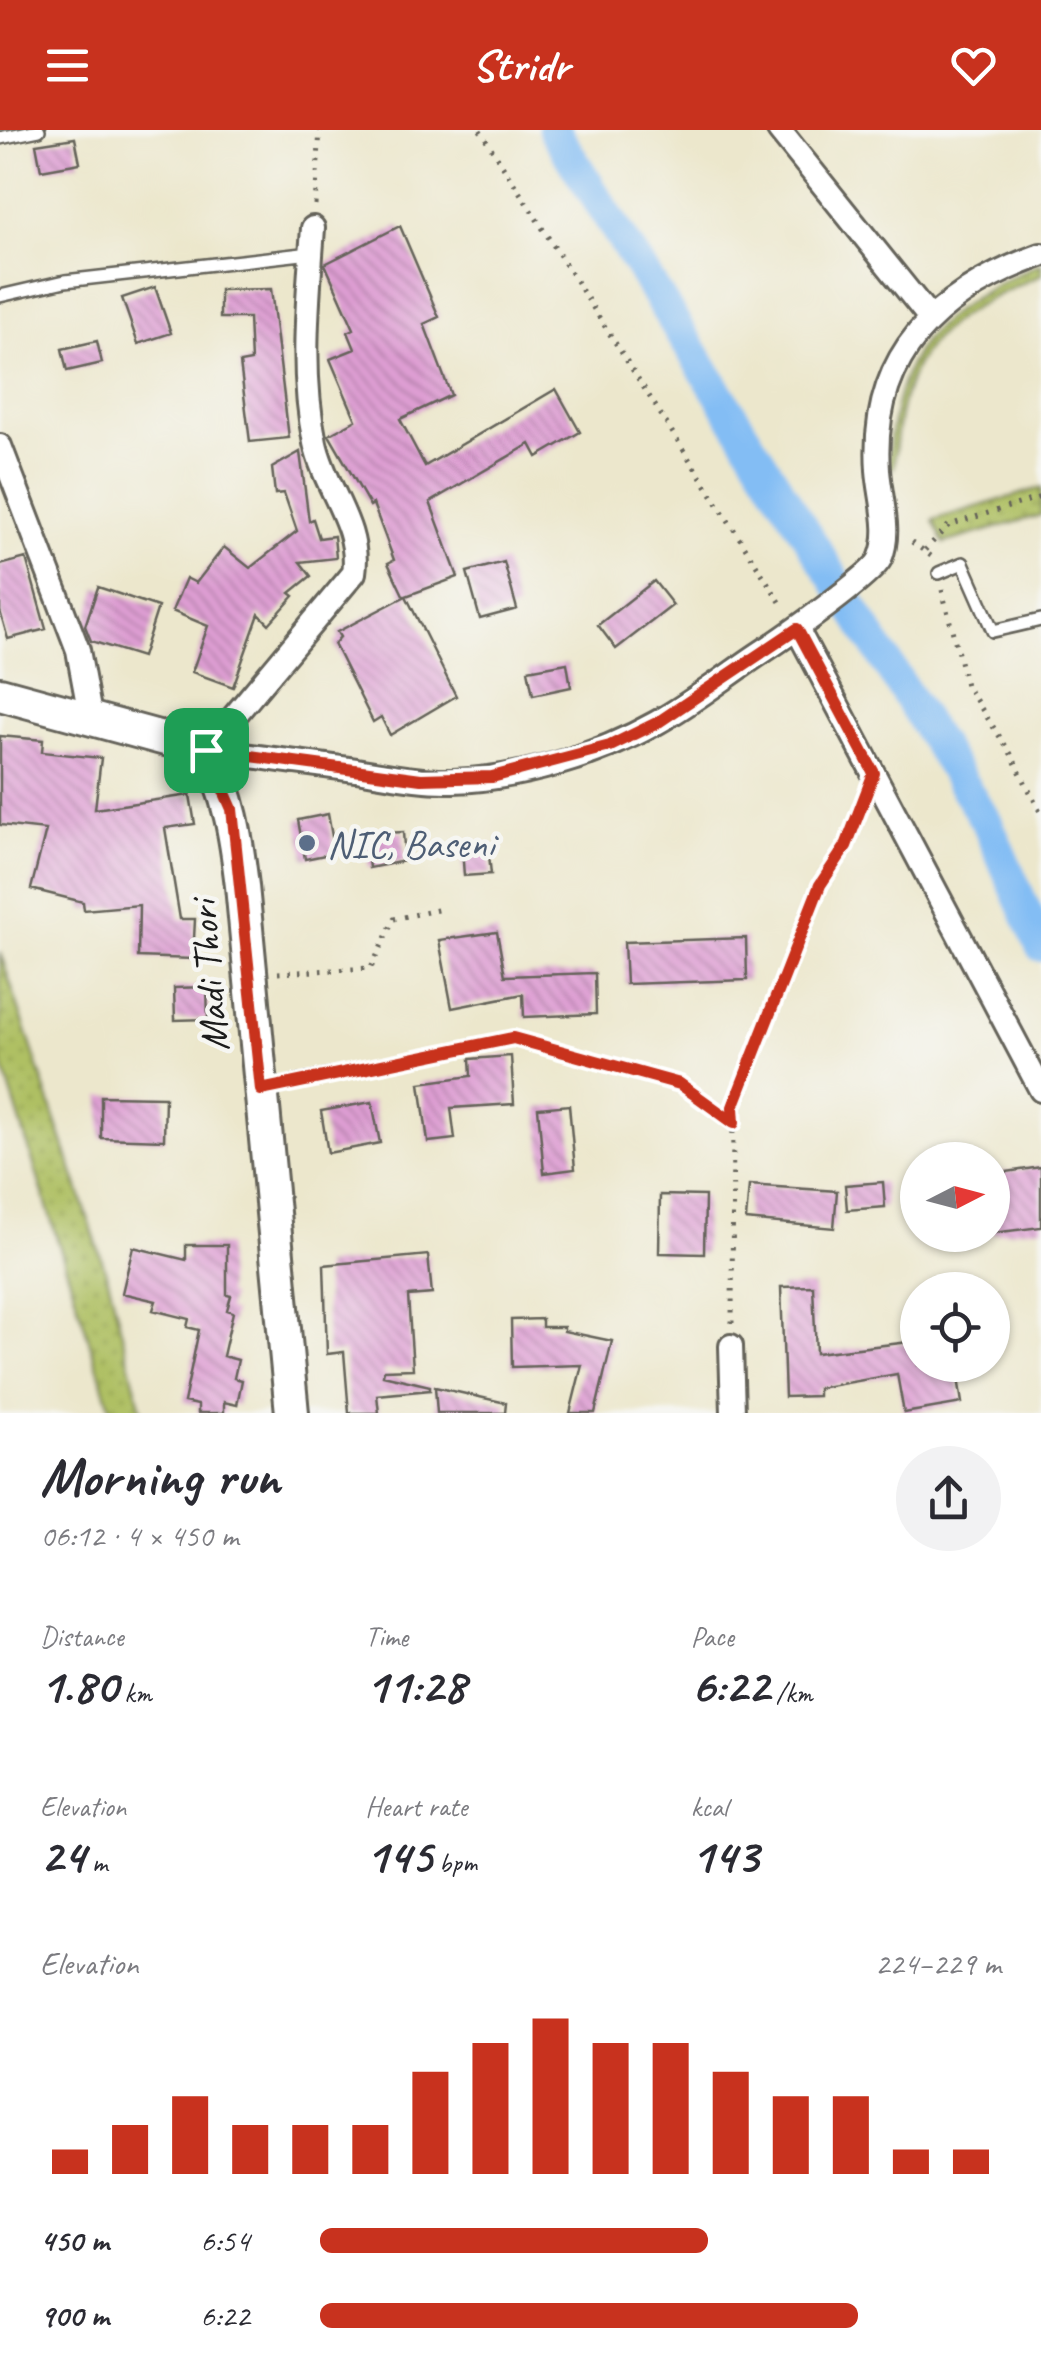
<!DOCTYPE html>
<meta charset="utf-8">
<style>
:root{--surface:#fff;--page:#f2f2f3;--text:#2b2b33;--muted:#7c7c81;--accent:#c8321e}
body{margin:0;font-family:Caveat,sans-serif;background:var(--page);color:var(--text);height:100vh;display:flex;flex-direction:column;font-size:38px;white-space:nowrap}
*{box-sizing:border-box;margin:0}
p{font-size:32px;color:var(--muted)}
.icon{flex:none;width:55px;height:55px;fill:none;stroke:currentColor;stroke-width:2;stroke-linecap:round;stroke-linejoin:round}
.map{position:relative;height:1283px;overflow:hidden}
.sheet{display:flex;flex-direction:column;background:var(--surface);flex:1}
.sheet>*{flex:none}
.needle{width:65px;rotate:84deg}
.fabs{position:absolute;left:900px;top:1012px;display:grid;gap:20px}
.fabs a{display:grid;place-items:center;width:110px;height:110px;border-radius:50%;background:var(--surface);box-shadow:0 2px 8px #0004;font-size:50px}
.pin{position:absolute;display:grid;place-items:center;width:85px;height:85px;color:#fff;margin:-42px;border-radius:20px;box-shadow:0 5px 15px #0006}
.round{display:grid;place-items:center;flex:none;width:105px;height:105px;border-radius:52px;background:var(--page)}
.overview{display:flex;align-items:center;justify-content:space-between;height:170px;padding:0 40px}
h1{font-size:55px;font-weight:700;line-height:75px}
.stats{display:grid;grid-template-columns:repeat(3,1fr);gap:15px;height:170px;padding:10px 40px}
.stats div{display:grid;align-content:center}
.stats b{font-size:50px;font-weight:700}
.stats small{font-size:28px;font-weight:400}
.stats p{font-size:28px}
.chart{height:280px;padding:20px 40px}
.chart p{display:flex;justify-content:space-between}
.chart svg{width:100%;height:180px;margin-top:10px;stroke:var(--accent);stroke-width:6}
ul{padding:0 40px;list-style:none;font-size:32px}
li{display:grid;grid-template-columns:160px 120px 1fr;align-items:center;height:75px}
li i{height:25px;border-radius:12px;background:var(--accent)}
header{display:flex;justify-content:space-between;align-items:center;height:130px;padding:0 40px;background:var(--accent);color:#fff;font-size:45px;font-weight:700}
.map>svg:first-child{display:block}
.grass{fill:url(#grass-dots);stroke:#666e40;stroke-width:2.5}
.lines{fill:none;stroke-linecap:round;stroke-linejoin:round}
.canal{stroke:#83bdf4;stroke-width:32}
.building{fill:url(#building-back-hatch)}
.lane-casing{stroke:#65635a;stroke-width:16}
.street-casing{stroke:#65635a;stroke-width:28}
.secondary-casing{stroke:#65635a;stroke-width:38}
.path{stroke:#65635a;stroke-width:5;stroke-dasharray:2.5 8;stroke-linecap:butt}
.lane{stroke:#fff;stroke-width:11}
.street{stroke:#fff;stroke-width:22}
.secondary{stroke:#fff;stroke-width:32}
.route-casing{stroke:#fff;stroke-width:20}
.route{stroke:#c8321e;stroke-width:12}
.service-dot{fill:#5c6f8a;stroke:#f6f6f2;stroke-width:4}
.labels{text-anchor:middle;stroke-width:9;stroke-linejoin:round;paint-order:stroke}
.service-label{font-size:40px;fill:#4e5e75;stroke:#f6f6f2;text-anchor:start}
.street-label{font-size:40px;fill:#1c1c1c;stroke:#f6f6f2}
</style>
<header><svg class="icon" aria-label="menu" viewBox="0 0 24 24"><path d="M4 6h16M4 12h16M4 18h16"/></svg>Stridr<svg class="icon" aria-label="heart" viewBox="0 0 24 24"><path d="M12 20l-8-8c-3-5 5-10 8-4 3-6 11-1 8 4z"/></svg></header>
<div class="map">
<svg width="1041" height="1283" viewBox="0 0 1041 1283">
<defs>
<pattern id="grass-dots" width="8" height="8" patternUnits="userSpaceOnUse" patternTransform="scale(2.5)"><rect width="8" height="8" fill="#afc063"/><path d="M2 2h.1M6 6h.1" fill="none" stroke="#96a455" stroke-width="1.8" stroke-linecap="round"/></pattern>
<pattern id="building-back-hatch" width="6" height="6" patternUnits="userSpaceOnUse" patternTransform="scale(2.5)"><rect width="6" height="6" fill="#de9ed3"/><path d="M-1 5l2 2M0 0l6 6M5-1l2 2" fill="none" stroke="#b380aa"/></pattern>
</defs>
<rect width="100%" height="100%" fill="#f6f6f2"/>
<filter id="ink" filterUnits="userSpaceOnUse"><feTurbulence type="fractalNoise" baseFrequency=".01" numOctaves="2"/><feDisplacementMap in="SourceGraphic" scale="20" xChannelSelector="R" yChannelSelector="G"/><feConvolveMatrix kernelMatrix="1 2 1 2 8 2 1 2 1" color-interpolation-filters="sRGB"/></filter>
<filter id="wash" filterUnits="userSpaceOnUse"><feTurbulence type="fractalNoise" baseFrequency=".0048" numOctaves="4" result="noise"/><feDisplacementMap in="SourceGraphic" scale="40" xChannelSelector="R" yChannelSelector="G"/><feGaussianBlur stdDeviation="2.25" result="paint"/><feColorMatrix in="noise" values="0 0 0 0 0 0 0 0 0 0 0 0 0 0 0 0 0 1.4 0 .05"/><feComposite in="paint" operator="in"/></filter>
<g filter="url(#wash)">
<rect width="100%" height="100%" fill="#ece7cc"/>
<!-- grass -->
<path class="grass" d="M 1041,133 L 1041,145 C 937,190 901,218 894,337 L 887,340 C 897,215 930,185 1041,133 Z
M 1041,358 L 1041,385 L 944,413 L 933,390 Z
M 0,822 L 108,1148 L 142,1283 L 112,1283 L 0,927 Z"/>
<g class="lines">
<!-- canal -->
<path class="canal" d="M 554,0 L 987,693 L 1041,816"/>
</g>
<g id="blocks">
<!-- building -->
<path class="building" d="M 75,8 L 80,33 L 41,40 L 36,14 Z
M 400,96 L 439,187 L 424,194 L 451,265 L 400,289 L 425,336 L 556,259 L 580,302 L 537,327 L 530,314 L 430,372 L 458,447 L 406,466 L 456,566 L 390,605 L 381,587 L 373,592 L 334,514 L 340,507 L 337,502 L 404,467 L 388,433 L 394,430 L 373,374 L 370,376 L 329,305 L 356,290 L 330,229 L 355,219 L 348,202 L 354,199 L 325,134 Z
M 155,157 L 171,203 L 138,214 L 122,168 Z
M 271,159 L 289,308 L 250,312 L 240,233 L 251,231 L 249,188 L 220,188 L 220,160 Z
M 97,211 L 102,233 L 67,241 L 62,219 Z
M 300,322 L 309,391 L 313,389 L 319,408 L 334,406 L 336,428 L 300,432 L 311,446 L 290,463 L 294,466 L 269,494 L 259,484 L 233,557 L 192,542 L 208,496 L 172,481 L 186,448 L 196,453 L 224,417 L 250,438 L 297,401 L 284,363 L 275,364 L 272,338 Z
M 26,428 L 46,499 L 8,509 L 0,481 L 0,435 Z
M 504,432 L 517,479 L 480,489 L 467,442 Z
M 654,451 L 673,475 L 616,519 L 598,495 Z
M 98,457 L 158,477 L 142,527 L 91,511 L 85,496 Z
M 567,533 L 571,557 L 533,565 L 528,540 Z
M 0,606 L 43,610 L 42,622 L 101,628 L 95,679 L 190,665 L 195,694 L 165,698 L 180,789 L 195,789 L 193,829 L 138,827 L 139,775 L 84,780 L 83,772 L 31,759 L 46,700 L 0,695 Z
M 328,684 L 335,723 L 305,729 L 298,690 Z
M 403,702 L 405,731 L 369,738 L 365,704 Z
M 488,715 L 491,744 L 464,746 L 462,717 Z
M 497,802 L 505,846 L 595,843 L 596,884 L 524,887 L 523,864 L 452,878 L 439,810 Z
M 746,808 L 747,850 L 626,854 L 624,812 Z
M 207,857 L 208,889 L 175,890 L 174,858 Z
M 511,926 L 514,974 L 451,978 L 455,1009 L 428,1012 L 420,953 L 471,946 L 470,929 Z
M 101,966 L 165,967 L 164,1010 L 101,1008 Z
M 372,972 L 380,1013 L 328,1023 L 321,981 Z
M 569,975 L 575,1039 L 544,1043 L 538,978 Z
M 1041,1037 L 1041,1097 L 992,1103 L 992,1044 Z
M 883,1052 L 885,1077 L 847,1080 L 845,1055 Z
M 749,1055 L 837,1061 L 834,1098 L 746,1090 Z
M 660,1065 L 705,1066 L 704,1124 L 659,1123 Z
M 186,1115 L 227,1115 L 227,1165 L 231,1166 L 227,1180 L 233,1182 L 223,1226 L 238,1230 L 234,1248 L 242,1250 L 237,1275 L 224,1272 L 224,1283 L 198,1283 L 198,1275 L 184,1272 L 199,1200 L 187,1197 L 189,1189 L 153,1180 L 156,1171 L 122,1163 L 133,1117 L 186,1130 Z
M 428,1125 L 432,1164 L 408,1166 L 413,1239 L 384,1240 L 383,1245 L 430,1256 L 430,1260 L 377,1265 L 379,1283 L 349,1283 L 344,1222 L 327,1224 L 324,1135 Z
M 813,1156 L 816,1223 L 918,1211 L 918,1235 L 956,1235 L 962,1273 L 904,1283 L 897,1244 L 818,1258 L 818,1266 L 785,1267 L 781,1157 Z
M 542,1189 L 542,1197 L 564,1197 L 564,1201 L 612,1211 L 595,1283 L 570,1283 L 582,1235 L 512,1237 L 511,1190 Z
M 435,1257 L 506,1273 L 505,1283 L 437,1283 Z"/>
</g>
</g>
<g filter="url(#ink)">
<use href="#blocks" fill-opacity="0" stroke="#65635a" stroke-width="2.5"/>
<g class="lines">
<defs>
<path id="lane" d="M 0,8 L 39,0
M 0,166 L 65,151 L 311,123
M 939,443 L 963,433 L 993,501 L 1041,490
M 262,959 L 513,908"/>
<path id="street" d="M 779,0 L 930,188
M 0,316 L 78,520 L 90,585
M 797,499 L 1041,960
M 206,620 C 256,627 306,633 356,640 C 388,645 421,652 453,651 C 519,649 598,626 656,593 C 693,573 727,545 762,522 C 782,509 873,445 880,429 C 892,402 880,368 878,340 C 870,224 939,162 1041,125
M 206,620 L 354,443 C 361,395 325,360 315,313 C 300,242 308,170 313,98
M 731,1216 L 733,1283"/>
<path id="secondary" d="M 0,564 L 206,620 C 230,665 236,706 242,756 L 292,1283"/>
</defs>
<!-- lane casing -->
<use href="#lane" class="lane-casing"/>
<!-- street casing -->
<use href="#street" class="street-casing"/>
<!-- secondary casing -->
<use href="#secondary" class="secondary-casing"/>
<!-- path -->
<path class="path" d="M 480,0 L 782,475
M 315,75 L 320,0
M 912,412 L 931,426
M 925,420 L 949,395 L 1041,367
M 942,460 L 966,555 L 1011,624 L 1041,684
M 278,843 L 371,838 L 394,789 L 442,779
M 530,913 L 680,954 L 734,993
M 732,1193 L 733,977 L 820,755 L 846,716 L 861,676"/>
<!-- lane -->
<use href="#lane" class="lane"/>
<!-- street -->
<use href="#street" class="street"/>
<!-- secondary -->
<use href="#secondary" class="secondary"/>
</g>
</g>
<g class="lines" filter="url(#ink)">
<defs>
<path id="route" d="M 797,499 L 874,643 L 846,716 L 820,755 L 733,977 L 734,993 L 680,954 L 513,908 L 261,960 L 232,679 L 206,620 L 421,649 L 492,647 L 610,616 L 657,593 Z"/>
</defs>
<!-- route casing -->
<use href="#route" class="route-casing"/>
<!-- route -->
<use href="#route" class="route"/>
</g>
<!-- markers -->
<circle class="service-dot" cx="307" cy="713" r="10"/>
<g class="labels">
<!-- service labels -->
<g class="service-label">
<text x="327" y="727">NIC, Baseni</text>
</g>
<!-- street labels -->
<g class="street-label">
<text transform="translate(208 846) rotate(-95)" y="14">Madi Thori</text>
</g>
</g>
</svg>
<div class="fabs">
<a><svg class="needle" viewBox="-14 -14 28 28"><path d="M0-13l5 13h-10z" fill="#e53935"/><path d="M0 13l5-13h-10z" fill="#7c7c81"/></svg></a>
<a><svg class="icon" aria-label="locate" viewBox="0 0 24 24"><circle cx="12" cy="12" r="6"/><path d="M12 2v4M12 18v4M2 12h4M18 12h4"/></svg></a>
</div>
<div class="pin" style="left:206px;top:620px;background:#1e9e55"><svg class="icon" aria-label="arrive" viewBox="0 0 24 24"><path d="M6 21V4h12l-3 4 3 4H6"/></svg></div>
</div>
<section class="sheet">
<div class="overview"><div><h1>Morning run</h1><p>06:12 · 4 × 450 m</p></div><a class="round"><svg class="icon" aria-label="share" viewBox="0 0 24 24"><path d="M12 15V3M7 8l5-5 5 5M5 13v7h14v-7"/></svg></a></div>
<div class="stats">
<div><p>Distance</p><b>1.80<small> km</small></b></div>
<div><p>Time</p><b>11:28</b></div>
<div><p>Pace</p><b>6:22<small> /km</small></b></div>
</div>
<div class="stats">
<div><p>Elevation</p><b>24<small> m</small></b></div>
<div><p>Heart rate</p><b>145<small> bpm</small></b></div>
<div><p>kcal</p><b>143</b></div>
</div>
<div class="chart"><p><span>Elevation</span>224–229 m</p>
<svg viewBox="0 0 160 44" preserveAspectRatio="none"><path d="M5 44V38M15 44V32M25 44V25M35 44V32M45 44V32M55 44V32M65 44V19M75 44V12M85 44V6M95 44V12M105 44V12M115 44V19M125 44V25M135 44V25M145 44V38M155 44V38"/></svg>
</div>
<ul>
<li><b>450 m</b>6:54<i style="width:57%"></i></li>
<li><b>900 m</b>6:22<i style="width:79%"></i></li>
</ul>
</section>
